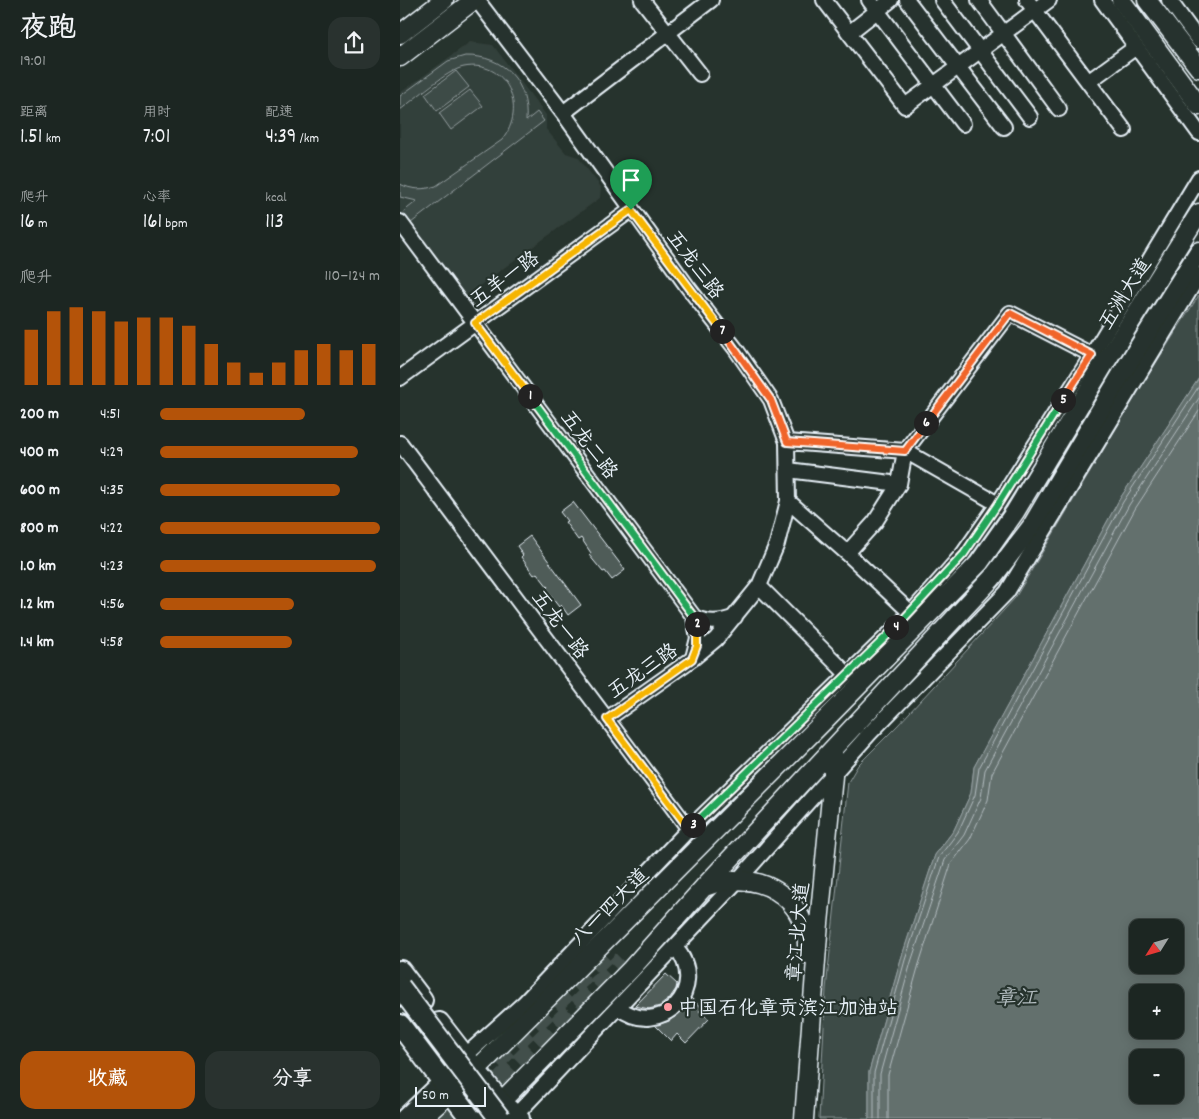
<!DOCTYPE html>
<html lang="zh">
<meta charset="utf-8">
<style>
:root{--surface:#1c2622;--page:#29322f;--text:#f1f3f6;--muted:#a0a5a5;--line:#3a4340;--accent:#b45309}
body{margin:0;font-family:Dekko,"LXGW WenKai TC",sans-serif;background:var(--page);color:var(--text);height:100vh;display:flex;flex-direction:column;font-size:19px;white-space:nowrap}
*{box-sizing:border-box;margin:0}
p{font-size:16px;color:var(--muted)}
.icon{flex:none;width:28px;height:28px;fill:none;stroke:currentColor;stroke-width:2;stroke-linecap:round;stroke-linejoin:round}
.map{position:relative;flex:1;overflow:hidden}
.drawer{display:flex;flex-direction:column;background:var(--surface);width:400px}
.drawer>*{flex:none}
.needle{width:32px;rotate:233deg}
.fabs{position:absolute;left:729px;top:919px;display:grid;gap:10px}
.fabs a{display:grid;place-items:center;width:55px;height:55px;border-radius:10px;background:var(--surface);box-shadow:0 2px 12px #0003,0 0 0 1px var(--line);font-size:25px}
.scale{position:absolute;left:15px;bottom:12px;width:71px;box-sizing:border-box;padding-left:5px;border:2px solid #e8f1f8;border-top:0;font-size:14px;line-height:18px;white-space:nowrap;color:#e8f1f8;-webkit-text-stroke:4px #26332d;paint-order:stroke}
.pin{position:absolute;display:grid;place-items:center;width:42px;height:42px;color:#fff;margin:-51px -21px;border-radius:50% 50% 50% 0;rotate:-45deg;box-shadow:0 0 5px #0007}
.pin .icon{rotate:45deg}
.km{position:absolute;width:25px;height:25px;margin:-12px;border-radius:50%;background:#222;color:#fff;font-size:14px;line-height:25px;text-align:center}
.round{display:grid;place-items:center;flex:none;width:52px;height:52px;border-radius:15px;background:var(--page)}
.summary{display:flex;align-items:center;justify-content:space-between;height:85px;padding:0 20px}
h1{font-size:28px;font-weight:600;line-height:38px}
.stats{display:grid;grid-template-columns:repeat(3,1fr);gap:8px;height:85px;padding:5px 20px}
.stats div{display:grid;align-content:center}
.stats b{font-size:21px;font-weight:600}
.stats small{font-size:14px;font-weight:400}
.stats p{font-size:14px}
.chart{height:140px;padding:10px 20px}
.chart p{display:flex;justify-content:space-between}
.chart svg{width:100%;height:90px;margin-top:5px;stroke:var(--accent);stroke-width:6}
.cta{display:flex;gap:10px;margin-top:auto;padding:10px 20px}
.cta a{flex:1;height:58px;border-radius:15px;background:var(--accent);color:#fff;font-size:20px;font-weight:600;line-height:58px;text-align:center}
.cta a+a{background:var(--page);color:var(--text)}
ul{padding:0 20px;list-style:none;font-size:16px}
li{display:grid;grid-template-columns:80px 60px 1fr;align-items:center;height:38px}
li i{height:12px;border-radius:6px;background:var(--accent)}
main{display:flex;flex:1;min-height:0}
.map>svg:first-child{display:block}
.built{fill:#333f3a}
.green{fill:#3e4b47;stroke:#939ea0}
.water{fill:#636f6d;stroke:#98a3a5;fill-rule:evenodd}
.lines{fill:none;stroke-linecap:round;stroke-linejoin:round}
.shore{stroke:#b3bdc0;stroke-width:1}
.building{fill:#505c59;stroke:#e8f1f8}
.major-tunnel{stroke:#43504b;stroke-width:18;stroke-dasharray:18 9;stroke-linecap:butt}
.minor-casing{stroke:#e8f1f8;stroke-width:18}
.major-casing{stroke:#e8f1f8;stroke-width:21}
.highway-casing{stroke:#e8f1f8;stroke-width:24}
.minor{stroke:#26332d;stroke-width:14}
.major{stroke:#26332d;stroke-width:18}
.highway{stroke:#26332d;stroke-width:20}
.highway-bridge-casing{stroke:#e8f1f8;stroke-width:24;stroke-linecap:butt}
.highway-bridge{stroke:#26332d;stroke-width:20}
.split-1-casing{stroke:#fff;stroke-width:10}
.split-2-casing{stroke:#fff;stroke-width:10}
.split-3-casing{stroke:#fff;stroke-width:10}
.split-4-casing{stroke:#fff;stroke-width:10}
.split-5-casing{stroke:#fff;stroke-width:10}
.split-6-casing{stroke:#fff;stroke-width:10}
.split-7-casing{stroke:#fff;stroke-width:10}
.split-8-casing{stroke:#fff;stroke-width:10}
.split-1{stroke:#f5b400;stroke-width:6}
.split-2{stroke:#22a559;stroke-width:6}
.split-3{stroke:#f5b400;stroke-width:6}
.split-4{stroke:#22a559;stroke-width:6}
.split-5{stroke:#22a559;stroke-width:6}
.split-6{stroke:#f0652b;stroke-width:6}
.split-7{stroke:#f0652b;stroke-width:6}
.split-8{stroke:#f5b400;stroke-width:6}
.poi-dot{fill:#ff9aa2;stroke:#26332d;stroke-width:2}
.labels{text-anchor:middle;stroke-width:4.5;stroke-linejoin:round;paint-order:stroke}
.street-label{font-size:20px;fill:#e8f1f8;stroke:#26332d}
.poi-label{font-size:20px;fill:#e8f1f8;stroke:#26332d;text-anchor:start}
.water-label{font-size:21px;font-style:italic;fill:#b3bdc0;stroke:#26332d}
</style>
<main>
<section class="drawer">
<div class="summary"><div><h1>夜跑</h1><p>19:01</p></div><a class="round"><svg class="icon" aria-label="share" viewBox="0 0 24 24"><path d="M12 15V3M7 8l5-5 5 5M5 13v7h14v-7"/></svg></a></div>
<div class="stats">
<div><p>距离</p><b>1.51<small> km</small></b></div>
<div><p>用时</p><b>7:01</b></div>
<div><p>配速</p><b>4:39<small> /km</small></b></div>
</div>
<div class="stats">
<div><p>爬升</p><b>16<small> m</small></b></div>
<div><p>心率</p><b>161<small> bpm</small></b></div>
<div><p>kcal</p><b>113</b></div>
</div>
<div class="chart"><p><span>爬升</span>110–124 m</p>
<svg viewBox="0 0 160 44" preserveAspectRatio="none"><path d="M5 44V17M15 44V8M25 44V6M35 44V8M45 44V13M55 44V11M65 44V11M75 44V15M85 44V24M95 44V33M105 44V38M115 44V33M125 44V27M135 44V24M145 44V27M155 44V24"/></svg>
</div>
<ul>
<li><b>200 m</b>4:51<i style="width:66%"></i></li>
<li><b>400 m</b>4:29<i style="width:90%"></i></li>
<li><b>600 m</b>4:35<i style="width:82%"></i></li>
<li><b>800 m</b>4:22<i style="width:100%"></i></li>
<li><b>1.0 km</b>4:23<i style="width:98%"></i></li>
<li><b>1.2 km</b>4:56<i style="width:61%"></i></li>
<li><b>1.4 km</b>4:58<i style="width:60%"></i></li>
</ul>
<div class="cta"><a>收藏</a><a>分享</a></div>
</section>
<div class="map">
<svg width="799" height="1119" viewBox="0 0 799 1119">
<rect width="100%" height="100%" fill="#26332d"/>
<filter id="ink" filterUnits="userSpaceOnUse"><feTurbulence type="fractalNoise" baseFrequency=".02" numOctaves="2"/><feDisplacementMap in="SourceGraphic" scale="10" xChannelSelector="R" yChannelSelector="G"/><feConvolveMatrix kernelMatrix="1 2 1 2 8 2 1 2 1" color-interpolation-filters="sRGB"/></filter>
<g filter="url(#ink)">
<!-- built -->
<path class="built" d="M 70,42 L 93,45 L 146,115 L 146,129 L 166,153 L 178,157 L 201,187 L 200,198 L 64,297 L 0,214 L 0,93 Z"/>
<!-- green -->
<path class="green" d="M 65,56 C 104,55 129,82 126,121 L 137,112 L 144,121 L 11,223 L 3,212 L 17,201 L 0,197 L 0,184 C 12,190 23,190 36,186 L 102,140 C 128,108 107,59 64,67 C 47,70 15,99 0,110 L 0,96 L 48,61 Z
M 56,71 L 69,87 L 37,111 L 25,94 Z
M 70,90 L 83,106 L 51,130 L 39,113 Z
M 799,295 L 799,378 L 719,500 L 574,767 L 571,793 L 554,830 L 535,855 L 501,959 L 469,1072 L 469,1119 L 419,1119 L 426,989 L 448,782 L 458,765 L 498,725 L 615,598 L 742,385 Z"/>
<!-- water -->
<path class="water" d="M 799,378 L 799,1119 L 469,1119 L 469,1072 L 501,959 L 535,855 L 554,830 L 571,793 L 574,767 L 719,500 ZM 738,928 L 775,928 L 775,965 L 738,965 ZM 738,992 L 775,992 L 775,1030 L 738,1030 ZM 738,1058 L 775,1058 L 775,1095 L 738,1095 Z"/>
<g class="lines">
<!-- shore -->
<path class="shore" d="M 474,1119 L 474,1073 L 505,960 L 539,857 L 558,832 L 575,795 L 579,768 L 723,502 L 799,386
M 480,1119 L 480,1074 L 511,962 L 545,860 L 564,835 L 581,798 L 585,770 L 729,505 L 799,398
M 488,1119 L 488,1075 L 519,964 L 551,864 L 570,839 L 588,800 L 592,773 L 735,509 L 799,411"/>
</g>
<!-- building -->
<path class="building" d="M 173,502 L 225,570 L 212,580 L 205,571 L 203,572 L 189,555 L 191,553 L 181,538 L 178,540 L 165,522 L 167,521 L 160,512 Z
M 130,536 L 181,605 L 168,615 L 161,605 L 159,607 L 145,589 L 148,587 L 137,573 L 134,575 L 121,557 L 123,555 L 117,546 Z
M 266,974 L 277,984 L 276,989 L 269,999 L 260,1006 L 249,1009 L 235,1006 Z
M 291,998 L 302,1008 L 299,1011 L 309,1019 L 286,1043 L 277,1034 L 271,1041 L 255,1025 L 269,1021 L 281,1012 Z"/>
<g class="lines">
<!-- major-tunnel -->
<path class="major-tunnel" d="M 38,1119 L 211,950
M 61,1119 L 222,960"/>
<defs>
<path id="minor" d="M 77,0 L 163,113 L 287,286 L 335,348 L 371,400 L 387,442 L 388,501 L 377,544 L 359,586 L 316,639 L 292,659 L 207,719
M 242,0 L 300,74
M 424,0 L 505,106 L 649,0
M 469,0 L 563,124
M 507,0 L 604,127
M 542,0 L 630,117
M 579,0 L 659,109
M 627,0 L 724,130
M 702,0 L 799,133
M 769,0 L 799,41
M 449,33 L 491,0
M 688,82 L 736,47
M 163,113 L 311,0
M 0,222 L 294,617 L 298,638 L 293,658
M 0,378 L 231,210
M 387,442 L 505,451 L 598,504
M 0,443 L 289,829
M 388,470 L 499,484
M 388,501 L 447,553 L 511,613
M 447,553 L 475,522 L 499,484 L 505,451 L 610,313 L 692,355
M 359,586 L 448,675
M 294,617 C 308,624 321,623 335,617
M 218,1007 C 260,1041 311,988 275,947
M 1,1119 L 42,1080 L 65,1056 L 124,1003 L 289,829 L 511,613 L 563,554 L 598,504 L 692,355 L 799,178
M 112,1119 L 339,879 L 470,733 L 607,592 L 799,275"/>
<path id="major" d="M 721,0 L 799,106
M 747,0 L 799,68
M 0,34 L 44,0
M 0,57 L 74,0
M 305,887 C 355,866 411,896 407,954
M 21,1119 L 76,1070 L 424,721 L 579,563 L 615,512 L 705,363 L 799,213
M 84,1119 L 231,969 L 304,887 L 592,578 L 631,527 L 721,375 L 799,251
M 404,1119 L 418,934 L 433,776 L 433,749"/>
<path id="highway" d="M 0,971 L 22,1000
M 39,1023 L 101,1103 L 119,1119
M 0,1025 L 71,1119"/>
</defs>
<!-- minor casing -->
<use href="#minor" class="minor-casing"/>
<!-- major casing -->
<use href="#major" class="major-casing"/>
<!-- highway casing -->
<use href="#highway" class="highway-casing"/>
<!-- minor -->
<use href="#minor" class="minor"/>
<!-- major -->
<use href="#major" class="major"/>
<!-- highway -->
<use href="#highway" class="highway"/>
<defs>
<path id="highway-bridge" d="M 0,987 L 100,1119"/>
</defs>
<!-- highway-bridge casing -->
<use href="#highway-bridge" class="highway-bridge-casing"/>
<!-- highway-bridge -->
<use href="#highway-bridge" class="highway-bridge"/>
</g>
</g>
<g class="lines" filter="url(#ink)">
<defs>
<path id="split-1" d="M 130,396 L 75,323 L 231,210"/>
<path id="split-2" d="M 130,396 L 294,617 L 297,624"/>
<path id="split-3" d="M 293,825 L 289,829 L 207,719 L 292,659 L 297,646 L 297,624"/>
<path id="split-4" d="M 293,825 L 496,627"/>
<path id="split-5" d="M 496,627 L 564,554 L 598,504 L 663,400"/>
<path id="split-6" d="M 526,423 L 610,313 L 692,355 L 663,400"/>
<path id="split-7" d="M 322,331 L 371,400 L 387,442 L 505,451 L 526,423"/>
<path id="split-8" d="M 231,210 L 322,331"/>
</defs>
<!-- split-1 casing -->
<use href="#split-1" class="split-1-casing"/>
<!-- split-2 casing -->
<use href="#split-2" class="split-2-casing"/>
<!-- split-3 casing -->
<use href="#split-3" class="split-3-casing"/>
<!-- split-4 casing -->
<use href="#split-4" class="split-4-casing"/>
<!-- split-5 casing -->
<use href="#split-5" class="split-5-casing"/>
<!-- split-6 casing -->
<use href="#split-6" class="split-6-casing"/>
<!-- split-7 casing -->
<use href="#split-7" class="split-7-casing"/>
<!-- split-8 casing -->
<use href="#split-8" class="split-8-casing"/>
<!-- split-1 -->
<use href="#split-1" class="split-1"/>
<!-- split-2 -->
<use href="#split-2" class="split-2"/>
<!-- split-3 -->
<use href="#split-3" class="split-3"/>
<!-- split-4 -->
<use href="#split-4" class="split-4"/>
<!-- split-5 -->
<use href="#split-5" class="split-5"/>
<!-- split-6 -->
<use href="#split-6" class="split-6"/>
<!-- split-7 -->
<use href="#split-7" class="split-7"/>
<!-- split-8 -->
<use href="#split-8" class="split-8"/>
</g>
<!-- markers -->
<circle class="poi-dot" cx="268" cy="1007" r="5"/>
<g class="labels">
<!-- street labels -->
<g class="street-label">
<text transform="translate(296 264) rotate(53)" y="7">五龙三路</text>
<text transform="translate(104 278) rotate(-36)" y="7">五羊一路</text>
<text transform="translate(724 293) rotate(-58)" y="7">五洲大道</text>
<text transform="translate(190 444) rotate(53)" y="7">五龙二路</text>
<text transform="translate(161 624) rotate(53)" y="7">五龙一路</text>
<text transform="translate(242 670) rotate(-35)" y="7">五龙三路</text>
<text transform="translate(209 906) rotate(-45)" y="7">八一四大道</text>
<text transform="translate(397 932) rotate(-85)" y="7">章江北大道</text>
</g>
<!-- poi labels -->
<g class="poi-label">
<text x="278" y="1014">中国石化章贡滨江加油站</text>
</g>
<!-- water labels -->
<g class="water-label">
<text x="616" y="1004">章江</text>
</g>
</g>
</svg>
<div class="fabs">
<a><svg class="needle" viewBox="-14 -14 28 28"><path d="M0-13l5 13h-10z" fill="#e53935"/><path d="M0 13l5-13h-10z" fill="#a0a5a5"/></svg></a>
<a>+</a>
<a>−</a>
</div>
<div class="scale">50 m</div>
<div class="pin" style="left:231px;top:210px;background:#1e9e55"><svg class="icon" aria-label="arrive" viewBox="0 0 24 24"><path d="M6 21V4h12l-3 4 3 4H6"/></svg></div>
<b class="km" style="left:130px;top:396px">1</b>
<b class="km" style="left:297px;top:624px">2</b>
<b class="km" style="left:293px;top:825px">3</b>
<b class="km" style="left:496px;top:627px">4</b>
<b class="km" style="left:663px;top:400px">5</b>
<b class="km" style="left:526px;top:423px">6</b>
<b class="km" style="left:322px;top:331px">7</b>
</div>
</main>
